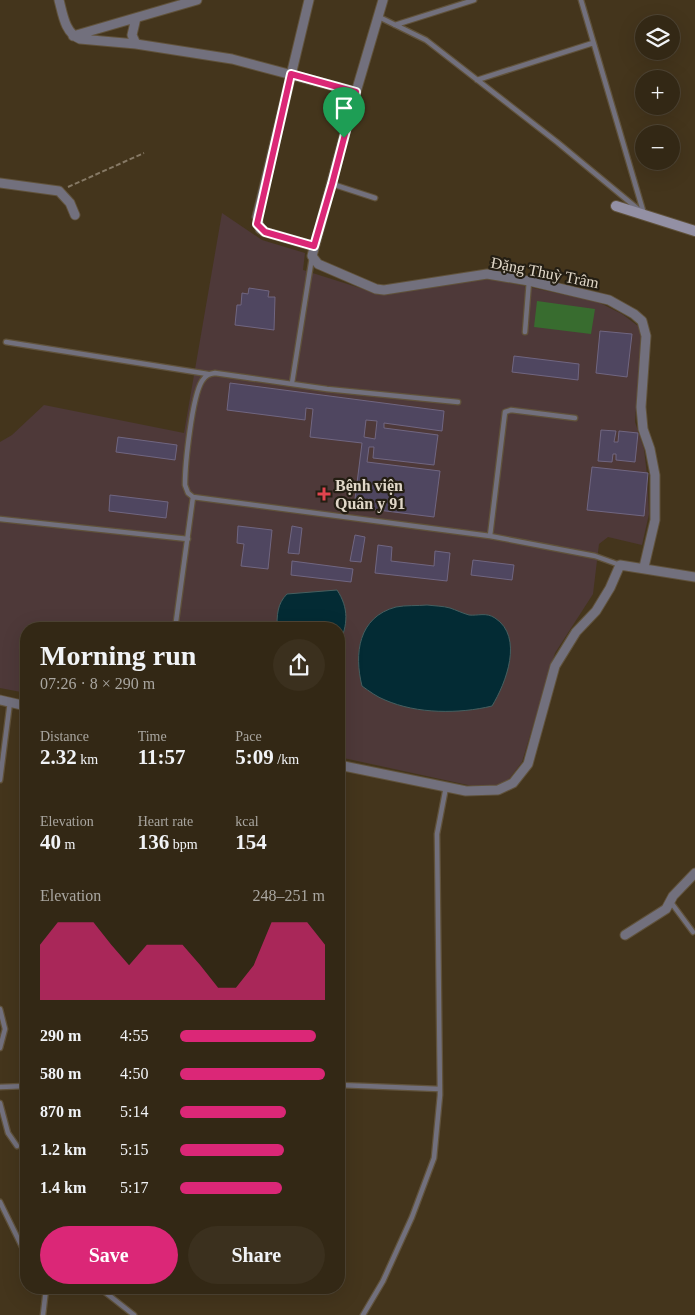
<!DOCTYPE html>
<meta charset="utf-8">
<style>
:root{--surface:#332815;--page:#3b301e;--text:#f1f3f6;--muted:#a9a6a0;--line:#4e4434;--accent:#db2777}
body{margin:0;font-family:Georgia,serif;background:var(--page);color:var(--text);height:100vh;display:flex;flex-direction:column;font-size:19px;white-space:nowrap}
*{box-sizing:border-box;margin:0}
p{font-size:16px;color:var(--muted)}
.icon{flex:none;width:28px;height:28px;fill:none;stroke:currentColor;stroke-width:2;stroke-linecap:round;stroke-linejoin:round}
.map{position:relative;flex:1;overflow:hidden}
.details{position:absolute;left:20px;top:622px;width:325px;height:672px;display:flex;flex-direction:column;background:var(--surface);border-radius:20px;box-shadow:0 5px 20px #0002,0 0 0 1px var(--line)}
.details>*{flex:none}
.tools{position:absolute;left:635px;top:15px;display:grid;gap:10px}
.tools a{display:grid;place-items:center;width:45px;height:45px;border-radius:50%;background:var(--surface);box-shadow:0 5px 20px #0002,0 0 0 1px var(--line);font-size:25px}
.pin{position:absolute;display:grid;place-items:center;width:42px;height:42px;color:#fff;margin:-51px -21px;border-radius:50% 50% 50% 0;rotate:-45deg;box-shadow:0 0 5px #0007}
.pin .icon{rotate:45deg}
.round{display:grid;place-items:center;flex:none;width:52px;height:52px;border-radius:26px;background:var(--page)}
.summary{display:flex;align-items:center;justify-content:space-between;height:85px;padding:0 20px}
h1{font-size:28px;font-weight:600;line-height:38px}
.figures{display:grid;grid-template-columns:repeat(3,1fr);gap:8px;height:85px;padding:5px 20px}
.figures div{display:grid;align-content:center}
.figures b{font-size:21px;font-weight:600}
.figures small{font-size:14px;font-weight:400}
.figures p{font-size:14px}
.chart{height:140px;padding:10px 20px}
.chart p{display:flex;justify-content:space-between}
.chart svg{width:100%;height:90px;margin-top:5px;fill:var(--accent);opacity:.7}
.button{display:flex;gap:10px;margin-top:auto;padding:10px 20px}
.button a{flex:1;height:58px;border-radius:30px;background:var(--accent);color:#fff;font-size:20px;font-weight:600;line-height:58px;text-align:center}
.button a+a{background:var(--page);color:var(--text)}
ul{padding:0 20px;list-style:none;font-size:16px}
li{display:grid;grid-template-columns:80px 60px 1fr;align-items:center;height:38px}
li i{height:12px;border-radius:6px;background:var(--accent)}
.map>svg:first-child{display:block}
.medical{fill:#4e3939}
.green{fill:#386c2f}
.water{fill:#032b34;stroke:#455f60}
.building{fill:#4f4660;stroke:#706681;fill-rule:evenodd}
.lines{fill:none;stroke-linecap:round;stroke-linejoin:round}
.lane-casing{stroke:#60523b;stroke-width:7}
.street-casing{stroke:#60523b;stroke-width:11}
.secondary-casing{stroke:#60523b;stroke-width:12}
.path{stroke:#867965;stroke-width:2;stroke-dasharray:5 2.5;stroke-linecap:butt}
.lane{stroke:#72707d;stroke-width:4.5}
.street{stroke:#72707d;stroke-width:9}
.secondary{stroke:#9390a4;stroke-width:10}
.route-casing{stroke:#fff;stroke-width:10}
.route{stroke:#db2777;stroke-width:6}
.health-dot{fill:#e0444e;stroke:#241e13;stroke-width:2}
.labels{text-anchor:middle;stroke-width:4.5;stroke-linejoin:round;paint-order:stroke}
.street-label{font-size:16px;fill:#e0d7c8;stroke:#241e13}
.poi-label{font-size:16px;font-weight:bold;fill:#e0d7c8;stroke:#241e13;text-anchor:start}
</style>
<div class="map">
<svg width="695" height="1315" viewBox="0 0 695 1315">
<rect width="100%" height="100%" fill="#44351c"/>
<!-- medical -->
<path class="medical" d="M 222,213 L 262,240 L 305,253 L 303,270 L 360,288 L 385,295 L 487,278 L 598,302 L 622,314 L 642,329 L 635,422 L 644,449 L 647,475 L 649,514 L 642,545 L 608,537 L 599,544 L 593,594 L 555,653 L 522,762 L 509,779 L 497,786 L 477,787 L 339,757 L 339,629 L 26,629 L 26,693 L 0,688 L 0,442 L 12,435 L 44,405 L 184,433 Z"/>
<!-- green -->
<path class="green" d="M 537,301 L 595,309 L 591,334 L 534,327 Z"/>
<!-- water -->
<path class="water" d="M 337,590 C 349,608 348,625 339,644 L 339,629 L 277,629 C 277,615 277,604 287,594 Z
M 427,605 C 435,606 443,606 450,608 C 456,610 462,613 469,615 C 478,616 486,612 495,618 C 524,637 506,683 492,706 C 459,714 417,714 385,700 C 377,697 369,691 362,686 C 354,654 358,617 396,607 C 406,605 417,606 427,605 Z"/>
<!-- building -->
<path class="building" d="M 249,288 L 269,291 L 268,297 L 275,297 L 274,330 L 235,325 L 237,305 L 241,305 L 242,293 L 248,294 Z
M 600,331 L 632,334 L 627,377 L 596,373 Z
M 514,356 L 579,364 L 578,380 L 512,372 Z
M 230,383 L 444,411 L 442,431 L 384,423 L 384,428 L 438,435 L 434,465 L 373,458 L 374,447 L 369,447 L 367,462 L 440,471 L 434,517 L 354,507 L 362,443 L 310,437 L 313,409 L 306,408 L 305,420 L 227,410 ZM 366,420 L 377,421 L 375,439 L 364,437 Z
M 601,430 L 616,431 L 614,442 L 618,442 L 619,431 L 638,433 L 635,462 L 616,460 L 616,454 L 613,454 L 612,462 L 598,461 Z
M 118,437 L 177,445 L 175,460 L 116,452 Z
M 592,467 L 648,473 L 644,516 L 587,510 Z
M 110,495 L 168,502 L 166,518 L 109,511 Z
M 238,526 L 272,530 L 268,569 L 241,566 L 244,544 L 237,543 Z
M 292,526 L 302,528 L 299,554 L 288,553 Z
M 355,535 L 365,537 L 361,562 L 350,561 Z
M 378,545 L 392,547 L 391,561 L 434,566 L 435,551 L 450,553 L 447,581 L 375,573 Z
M 473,560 L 514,565 L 512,580 L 471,575 Z
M 292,561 L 353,569 L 351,582 L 291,575 Z"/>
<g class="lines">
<defs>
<path id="lane" d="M 581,0 L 644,214
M 379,17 L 426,40 L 557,142 L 638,209
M 395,25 L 474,0
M 477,80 L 593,43
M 332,184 L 375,198
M 525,332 L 529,281
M 6,342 L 208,374
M 292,383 L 312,257
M 458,402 L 327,389 L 215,373 C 209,374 206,375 202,381 C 192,397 185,464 185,485 L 188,493 L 193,497 L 490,536 L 595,556 L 620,565
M 0,519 L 188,539
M 490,536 L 505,412 L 511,410 L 575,418
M 175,629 L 193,497
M 0,780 L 10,702
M 670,901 L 693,932
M 0,1009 L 5,1029 L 0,1048
M 339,1085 L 440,1089
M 0,1087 L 26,1086
M 0,1103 L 8,1133 L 17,1146
M 0,1202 L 26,1255
M 101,1289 L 134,1315
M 43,1315 L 46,1289
M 363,1315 L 383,1281 L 412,1217 L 434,1158 L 440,1095 L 437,834 L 446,787"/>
<path id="street" d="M 59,0 C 63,15 65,33 80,39 L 136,44 L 232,59 L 356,92
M 309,0 L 257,217 L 260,229 L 265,232 L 313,246
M 383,0 L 356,92 L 312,256 L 318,264 L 376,289 L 384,290 L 487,274 L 529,281 L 609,300 L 634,314 L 642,321 L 646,336 L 641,407 L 643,429 L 650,449 L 655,475 L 655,520 L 644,567
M 136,18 L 132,35 L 136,44
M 73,36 L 197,0
M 0,183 L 59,191 L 70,203 L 75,215
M 0,700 L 26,706
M 339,765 L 466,791 L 498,790 L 513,783 L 528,764 L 555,666 L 576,632 L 596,611 L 610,588 L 620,565 L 695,577
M 625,935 L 666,909 L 673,896 L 695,873"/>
<path id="secondary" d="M 616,206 L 695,231"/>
</defs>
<!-- lane casing -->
<use href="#lane" class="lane-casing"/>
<!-- street casing -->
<use href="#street" class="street-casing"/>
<!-- secondary casing -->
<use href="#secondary" class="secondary-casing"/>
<!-- path -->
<path class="path" d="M 68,187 L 144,153"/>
<!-- lane -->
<use href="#lane" class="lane"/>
<!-- street -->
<use href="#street" class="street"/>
<!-- secondary -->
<use href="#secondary" class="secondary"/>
</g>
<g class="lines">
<defs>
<path id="route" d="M 291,74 L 356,92 L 332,184 L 314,246 L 265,232 L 257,224 Z"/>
</defs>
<!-- route casing -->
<use href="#route" class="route-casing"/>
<!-- route -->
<use href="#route" class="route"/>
</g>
<!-- markers -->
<path class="health-dot" d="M321.5 486.5h5v5h5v5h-5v5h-5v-5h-5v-5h5z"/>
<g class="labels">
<!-- street labels -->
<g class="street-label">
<text transform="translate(545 272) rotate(11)" y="6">Đặng Thuỳ Trâm</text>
</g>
<!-- poi labels -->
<g class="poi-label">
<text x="335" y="491">Bệnh viện<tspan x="335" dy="18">Quân y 91</tspan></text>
</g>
</g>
</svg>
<div class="tools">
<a><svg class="icon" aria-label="layers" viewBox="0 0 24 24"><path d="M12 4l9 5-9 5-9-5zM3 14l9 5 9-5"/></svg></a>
<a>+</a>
<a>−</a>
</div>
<div class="pin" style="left:344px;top:138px;background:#1e9e55"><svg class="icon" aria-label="arrive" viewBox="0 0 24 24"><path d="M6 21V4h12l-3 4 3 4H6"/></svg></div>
<section class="details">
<div class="summary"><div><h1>Morning run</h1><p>07:26 · 8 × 290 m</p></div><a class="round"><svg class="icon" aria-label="share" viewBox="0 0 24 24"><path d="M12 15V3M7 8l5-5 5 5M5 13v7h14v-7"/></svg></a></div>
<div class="figures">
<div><p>Distance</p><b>2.32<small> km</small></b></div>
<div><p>Time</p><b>11:57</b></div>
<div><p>Pace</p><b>5:09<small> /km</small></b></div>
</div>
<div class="figures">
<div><p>Elevation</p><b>40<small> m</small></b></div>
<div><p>Heart rate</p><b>136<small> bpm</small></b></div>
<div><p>kcal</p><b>154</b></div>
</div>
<div class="chart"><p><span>Elevation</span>248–251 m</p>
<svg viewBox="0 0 160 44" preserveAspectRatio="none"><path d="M0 44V17L10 6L20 6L30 6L40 17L50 27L60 17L70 17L80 17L90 27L100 38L110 38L120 27L130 6L140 6L150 6L160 17V44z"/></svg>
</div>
<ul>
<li><b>290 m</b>4:55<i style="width:94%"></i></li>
<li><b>580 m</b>4:50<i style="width:100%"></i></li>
<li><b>870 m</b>5:14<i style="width:73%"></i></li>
<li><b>1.2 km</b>5:15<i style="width:72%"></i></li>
<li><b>1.4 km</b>5:17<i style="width:70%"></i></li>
</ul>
<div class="button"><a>Save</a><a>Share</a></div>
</section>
</div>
